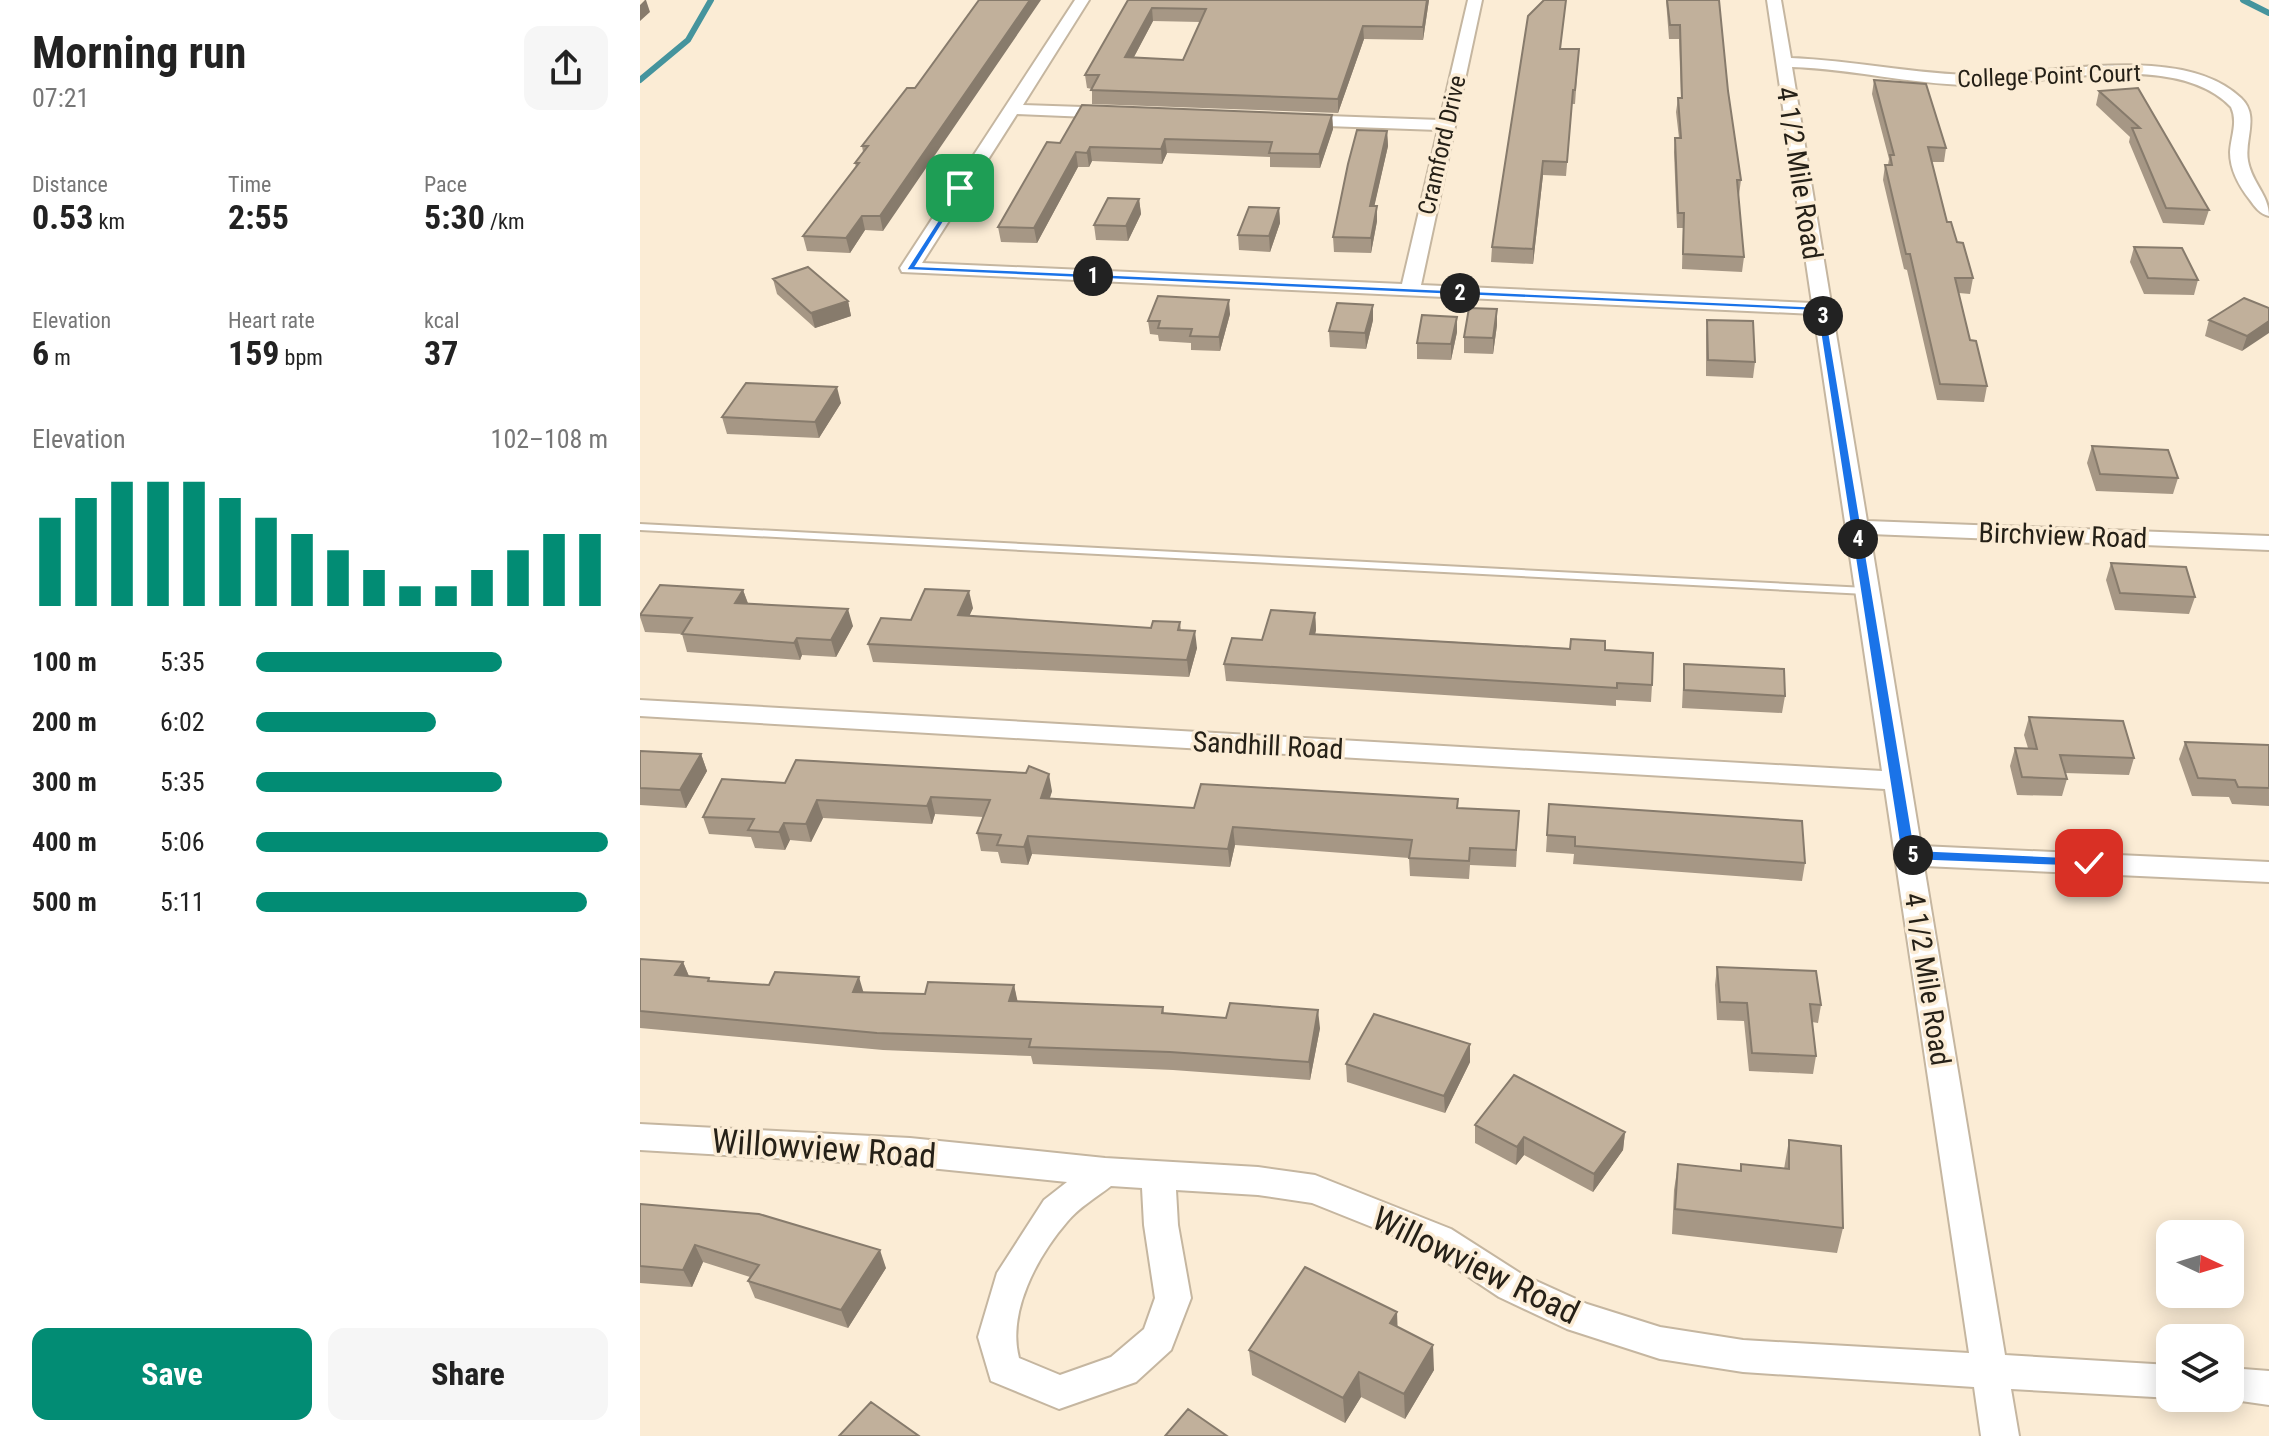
<!DOCTYPE html>
<meta charset="utf-8">
<style>
:root{--surface:#fff;--page:#f6f6f6;--text:#222;--muted:#767676;--accent:#028c74}
body{margin:0;font-family:"Roboto Condensed",sans-serif;background:var(--page);color:var(--text);height:100vh;display:flex;flex-direction:column;font-size:30px;white-space:nowrap}
*{box-sizing:border-box;margin:0}
p{font-size:26px;color:var(--muted)}
.icon{flex:none;width:44px;height:44px;fill:none;stroke:currentColor;stroke-width:2;stroke-linecap:round;stroke-linejoin:round}
.map{position:relative;flex:1;overflow:hidden}
.side{display:flex;flex-direction:column;background:var(--surface);width:640px}
.side>*{flex:none}
.needle{width:52px;rotate:94deg}
.fabs{position:absolute;left:1516px;top:1220px;display:grid;gap:16px}
.fabs a{display:grid;place-items:center;width:88px;height:88px;border-radius:16px;background:var(--surface);box-shadow:0 4px 20px #0003;font-size:40px}
.pin{position:absolute;display:grid;place-items:center;width:68px;height:68px;color:#fff;margin:-34px;border-radius:16px;box-shadow:0 4px 12px #0006}
.km{position:absolute;width:40px;height:40px;margin:-20px;border-radius:50%;background:#222;color:#fff;font-size:22px;line-height:40px;text-align:center}
.round{display:grid;place-items:center;flex:none;width:84px;height:84px;border-radius:16px;background:var(--page)}
.head{display:flex;align-items:center;justify-content:space-between;height:136px;padding:0 32px}
h1{font-size:44px;font-weight:700;line-height:60px}
.figures{display:grid;grid-template-columns:repeat(3,1fr);gap:12px;height:136px;padding:8px 32px}
.figures div{display:grid;align-content:center}
.figures b{font-size:34px;font-weight:700}
.figures small{font-size:22px;font-weight:400}
.figures p{font-size:22px}
.chart{height:224px;padding:16px 32px}
.chart p{display:flex;justify-content:space-between}
.chart svg{width:100%;height:144px;margin-top:8px;stroke:var(--accent);stroke-width:6}
.primary-button{display:flex;gap:16px;margin-top:auto;padding:16px 32px}
.primary-button a{flex:1;height:92px;border-radius:16px;background:var(--accent);color:#fff;font-size:32px;font-weight:700;line-height:92px;text-align:center}
.primary-button a+a{background:var(--page);color:var(--text)}
ul{padding:0 32px;list-style:none;font-size:26px}
li{display:grid;grid-template-columns:128px 96px 1fr;align-items:center;height:60px}
li i{height:20px;border-radius:10px;background:var(--accent)}
main{display:flex;flex:1;min-height:0}
.map>svg:first-child{display:block}
.lines{fill:none;stroke-linecap:round;stroke-linejoin:round}
.stream{stroke:#45949d;stroke-width:6}
.service-casing{stroke:#c5b6a0;stroke-width:4}
.minor-casing{stroke:#c5b6a0;stroke-width:4}
.service{fill:#fff;fill-rule:evenodd}
.minor{fill:#fff;fill-rule:evenodd}
.wall{fill:#a69785;fill-rule:evenodd}
.shaded-wall{fill:#877b6c}
.building{fill:#c1b09b;stroke:#877b6c;stroke-width:2;fill-rule:evenodd}
.route{fill:#1a73e8;stroke:#fff;stroke-width:2}
.labels{text-anchor:middle;stroke-width:7;stroke-linejoin:round;paint-order:stroke}
.far-street-label{font-size:24px;fill:#252017;stroke:#fbecd5}
.street-label{font-size:28px;fill:#252017;stroke:#fbecd5}
.near-street-label{font-size:34px;fill:#252017;stroke:#fbecd5}
</style>
<main>
<section class="side">
<div class="head"><div><h1>Morning run</h1><p>07:21</p></div><a class="round"><svg class="icon" aria-label="share" viewBox="0 0 24 24"><path d="M12 15V3M7 8l5-5 5 5M5 13v7h14v-7"/></svg></a></div>
<div class="figures">
<div><p>Distance</p><b>0.53<small> km</small></b></div>
<div><p>Time</p><b>2:55</b></div>
<div><p>Pace</p><b>5:30<small> /km</small></b></div>
</div>
<div class="figures">
<div><p>Elevation</p><b>6<small> m</small></b></div>
<div><p>Heart rate</p><b>159<small> bpm</small></b></div>
<div><p>kcal</p><b>37</b></div>
</div>
<div class="chart"><p><span>Elevation</span>102–108 m</p>
<svg viewBox="0 0 160 44" preserveAspectRatio="none"><path d="M5 44V17M15 44V11M25 44V6M35 44V6M45 44V6M55 44V11M65 44V17M75 44V22M85 44V27M95 44V33M105 44V38M115 44V38M125 44V33M135 44V27M145 44V22M155 44V22"/></svg>
</div>
<ul>
<li><b>100 m</b>5:35<i style="width:70%"></i></li>
<li><b>200 m</b>6:02<i style="width:51%"></i></li>
<li><b>300 m</b>5:35<i style="width:70%"></i></li>
<li><b>400 m</b>5:06<i style="width:100%"></i></li>
<li><b>500 m</b>5:11<i style="width:94%"></i></li>
</ul>
<div class="primary-button"><a>Save</a><a>Share</a></div>
</section>
<div class="map">
<svg width="1629" height="1436" viewBox="0 0 1629 1436">
<rect width="100%" height="100%" fill="#fbecd5"/>
<g class="lines">
<!-- stream -->
<path class="stream" d="M 1603,0 L 1629,13
M 0,80 L 48,40 L 71,0"/>
<defs>
<path id="service" d="M 0,524 L 1226,588 L 1232,591 L 1226,594 L 0,530 Z"/>
<path id="minor" d="M 435,0 L 449,0 L 383,105 L 472,108 L 480,113 L 472,118 L 377,114 L 282,263 L 762,284 L 798,130 L 659,125 L 651,120 L 659,115 L 800,120 L 828,0 L 842,0 L 781,285 L 1172,303 L 1127,0 L 1141,0 L 1151,58 C 1210,60 1268,73 1327,75 C 1403,77 1540,40 1601,98 C 1620,116 1604,139 1608,161 C 1612,183 1629,195 1629,216 C 1620,214 1615,207 1610,200 C 1599,186 1590,170 1590,152 C 1591,136 1598,122 1591,107 C 1534,48 1402,86 1329,85 C 1270,84 1212,69 1152,67 L 1227,521 L 1629,536 L 1629,550 L 1230,534 L 1281,846 L 1629,862 L 1629,882 L 1284,866 L 1365,1355 L 1530,1365 L 1532,1398 L 1371,1389 L 1379,1436 L 1341,1436 L 1334,1387 L 1103,1372 L 1020,1359 L 927,1329 L 859,1297 L 787,1249 L 672,1203 L 618,1195 L 536,1190 L 538,1225 L 551,1298 L 531,1350 L 496,1382 L 419,1409 L 351,1381 L 338,1337 L 357,1273 L 404,1200 L 427,1182 L 270,1166 L 0,1150 L 0,1124 L 270,1138 L 465,1158 L 618,1167 L 675,1175 L 811,1229 L 883,1275 L 947,1304 L 1020,1327 L 1103,1340 L 1329,1353 L 1245,789 L 0,716 L 0,700 L 1242,771 L 1174,314 L 262,272 L 260,268 ZM 471,1186 L 502,1188 L 504,1225 L 515,1298 L 504,1329 L 471,1357 L 420,1375 L 379,1358 C 367,1312 397,1257 427,1222 C 438,1208 457,1197 471,1186 Z
M 1590,1368 L 1629,1371 L 1629,1405 L 1580,1398 L 1590,1398 Z"/>
</defs>
<!-- service casing -->
<use href="#service" class="service-casing"/>
<!-- minor casing -->
<use href="#minor" class="minor-casing"/>
<!-- service -->
<use href="#service" class="service"/>
<!-- minor -->
<use href="#minor" class="minor"/>
</g>
<!-- wall -->
<path class="wall" d="M 488,0 L 789,0 L 783,40 L 724,39 L 698,113 L 452,104 L 452,89 L 447,88 L 445,75 ZM 513,21 L 560,22 L 543,60 L 494,57 Z
M 1026,0 L 1079,0 L 1088,91 L 1101,180 L 1099,195 L 1098,195 L 1104,257 L 1102,272 L 1042,269 L 1043,228 L 1037,228 L 1034,152 L 1035,138 L 1039,138 L 1036,112 L 1038,98 L 1041,98 L 1039,39 L 1029,39 Z
M 921,49 L 939,49 L 935,104 L 932,104 L 926,176 L 903,175 L 893,264 L 851,262 L 852,247 Z
M 1234,80 L 1306,148 L 1304,162 L 1292,162 L 1307,222 L 1317,242 L 1333,278 L 1330,294 L 1319,293 L 1330,340 L 1347,386 L 1344,402 L 1297,400 L 1267,270 L 1264,269 L 1243,180 L 1245,165 L 1248,165 L 1249,159 L 1232,94 Z
M 267,88 L 243,231 L 225,230 L 210,253 L 167,251 L 163,236 L 216,167 L 215,163 L 223,152 L 222,146 Z
M 1498,88 L 1569,210 L 1564,225 L 1523,223 L 1489,142 L 1490,137 L 1456,105 L 1459,91 Z
M 692,115 L 693,129 L 680,168 L 630,167 L 630,157 L 527,153 L 522,164 L 452,161 L 449,167 L 438,167 L 397,243 L 361,242 L 358,227 L 420,143 Z
M 747,131 L 748,146 L 734,206 L 737,221 L 731,253 L 694,252 L 693,237 Z
M 499,199 L 501,214 L 488,241 L 456,240 L 454,225 Z
M 639,208 L 640,223 L 630,252 L 599,250 L 598,235 Z
M 1494,247 L 1558,280 L 1554,295 L 1504,294 L 1490,262 Z
M 133,279 L 208,301 L 211,316 L 175,328 L 137,294 Z
M 1629,308 L 1602,351 L 1565,336 L 1569,320 Z
M 857,309 L 857,325 L 853,354 L 824,353 L 824,337 Z
M 590,314 L 580,351 L 551,350 L 551,343 L 519,341 L 518,335 L 510,334 L 508,321 Z
M 733,320 L 726,349 L 690,347 L 689,331 Z
M 1067,320 L 1115,362 L 1113,378 L 1066,376 L 1066,335 Z
M 817,332 L 811,360 L 777,359 L 777,343 Z
M 201,403 L 179,438 L 87,434 L 82,417 Z
M 1452,446 L 1538,478 L 1533,494 L 1456,491 L 1447,463 Z
M 1471,563 L 1555,597 L 1549,614 L 1475,610 L 1466,580 Z
M 103,590 L 108,603 L 213,626 L 196,657 L 162,655 L 160,660 L 47,652 L 42,634 L 5,632 L 0,617 L 0,614 Z
M 333,608 L 329,616 L 511,628 L 540,622 L 541,631 L 557,648 L 549,677 L 233,662 L 228,644 L 271,620 Z
M 675,613 L 676,630 L 675,634 L 965,650 L 1012,685 L 1011,702 L 976,700 L 976,706 L 586,681 L 584,664 L 622,640 Z
M 1044,664 L 1145,696 L 1142,713 L 1042,708 Z
M 1389,717 L 1494,758 L 1489,775 L 1425,773 L 1427,779 L 1422,796 L 1377,795 L 1370,766 L 1375,748 L 1388,748 L 1384,735 Z
M 1545,742 L 1629,745 L 1629,806 L 1592,804 L 1589,797 L 1552,796 L 1539,759 Z
M 0,751 L 61,754 L 67,771 L 46,808 L 0,805 Z
M 145,783 L 412,791 L 410,798 L 554,808 L 818,808 L 879,811 L 876,867 L 830,865 L 829,879 L 770,876 L 769,858 L 595,845 L 590,867 L 392,854 L 388,865 L 361,863 L 358,852 L 341,851 L 337,833 L 343,817 L 295,814 L 292,824 L 183,818 L 171,842 L 150,840 L 145,850 L 115,848 L 111,837 L 69,834 L 63,817 Z
M 909,804 L 1165,863 L 1162,881 L 933,864 L 934,854 L 906,852 Z
M 0,959 L 43,962 L 49,976 L 69,978 L 70,981 L 224,992 L 285,994 L 374,985 L 377,1002 L 523,1007 L 524,1013 L 680,1028 L 670,1080 L 533,1070 L 393,1064 L 391,1056 L 243,1050 L 0,1028 Z
M 1077,967 L 1181,1005 L 1178,1023 L 1172,1022 L 1176,1056 L 1173,1074 L 1109,1071 L 1104,1021 L 1077,1020 L 1075,985 Z
M 830,1044 L 830,1062 L 805,1113 L 707,1082 L 706,1064 Z
M 835,1125 L 985,1132 L 983,1150 L 953,1192 L 884,1155 L 876,1165 L 835,1143 Z
M 1149,1140 L 1203,1228 L 1197,1253 L 1032,1234 L 1034,1190 L 1038,1164 L 1100,1171 L 1101,1164 L 1144,1169 Z
M 0,1204 L 246,1268 L 208,1328 L 115,1298 L 108,1281 L 110,1277 L 63,1262 L 52,1287 L 0,1283 Z
M 758,1327 L 794,1370 L 765,1419 L 721,1397 L 705,1423 L 612,1375 L 609,1350 Z"/>
<!-- shaded-wall -->
<path class="shaded-wall" d="M 5,0 L 6,0 L 10,12 L 0,21 L 0,5 Z
M 390,0 L 401,0 L 243,231 L 240,216 Z
M 787,0 L 789,0 L 783,40 L 783,27 Z
M 512,8 L 513,21 L 487,70 L 485,57 Z
M 723,26 L 724,39 L 698,113 L 698,99 Z
M 692,115 L 693,129 L 680,168 L 679,154 Z
M 747,131 L 748,146 L 731,221 L 730,206 Z
M 525,139 L 527,153 L 522,164 L 521,149 Z
M 450,147 L 452,161 L 449,167 L 447,153 Z
M 436,152 L 438,167 L 397,243 L 394,228 Z
M 903,161 L 903,175 L 893,264 L 893,249 Z
M 499,199 L 501,214 L 488,241 L 486,226 Z
M 737,206 L 737,221 L 731,253 L 731,238 Z
M 639,208 L 640,223 L 630,252 L 629,236 Z
M 222,216 L 225,230 L 210,253 L 206,238 Z
M 589,300 L 590,314 L 580,351 L 579,337 Z
M 208,301 L 211,316 L 175,328 L 171,313 Z
M 733,305 L 733,320 L 726,349 L 725,333 Z
M 857,309 L 857,325 L 853,354 L 853,338 Z
M 817,317 L 817,332 L 811,360 L 811,344 Z
M 1629,321 L 1629,333 L 1602,351 L 1607,336 Z
M 197,387 L 201,403 L 179,438 L 175,422 Z
M 103,590 L 109,607 L 95,603 Z
M 329,591 L 333,608 L 322,632 L 318,615 Z
M 208,609 L 213,626 L 196,657 L 191,640 Z
M 675,613 L 676,630 L 671,651 L 670,634 Z
M 555,631 L 557,648 L 549,677 L 547,660 Z
M 157,638 L 162,655 L 160,660 L 154,643 Z
M 61,754 L 67,771 L 46,808 L 40,790 Z
M 409,774 L 412,791 L 404,815 L 401,798 Z
M 291,797 L 295,814 L 292,824 L 287,806 Z
M 177,800 L 183,818 L 171,842 L 166,824 Z
M 144,823 L 150,840 L 145,850 L 139,832 Z
M 593,827 L 595,845 L 590,867 L 588,849 Z
M 388,836 L 392,854 L 388,865 L 384,847 Z
M 43,962 L 50,979 L 35,975 Z
M 219,977 L 224,994 L 213,992 Z
M 374,985 L 378,1003 L 369,1001 Z
M 678,1010 L 680,1028 L 670,1080 L 669,1062 Z
M 830,1044 L 830,1062 L 805,1113 L 804,1096 Z
M 985,1132 L 983,1150 L 953,1192 L 954,1174 Z
M 884,1137 L 884,1155 L 876,1165 L 877,1147 Z
M 55,1245 L 63,1262 L 52,1287 L 43,1270 Z
M 240,1250 L 246,1268 L 208,1328 L 201,1310 Z
M 757,1312 L 758,1337 L 750,1323 Z
M 793,1345 L 794,1370 L 765,1419 L 764,1394 Z
M 719,1372 L 721,1397 L 705,1423 L 703,1398 Z"/>
<!-- building -->
<path class="building" d="M 339,0 L 390,0 L 240,216 L 222,216 L 206,238 L 163,236 L 219,163 L 215,163 L 228,146 L 222,146 L 267,88 L 275,88 Z
M 488,0 L 787,0 L 783,27 L 723,26 L 698,99 L 451,90 L 459,75 L 445,75 ZM 512,8 L 566,9 L 543,60 L 485,57 Z
M 904,0 L 926,0 L 920,49 L 939,49 L 935,90 L 933,90 L 927,162 L 903,161 L 893,249 L 852,247 L 888,16 Z
M 1027,0 L 1079,0 L 1088,91 L 1101,180 L 1097,180 L 1104,257 L 1043,254 L 1044,213 L 1038,213 L 1035,138 L 1041,138 L 1038,98 L 1042,98 L 1040,25 L 1030,25 Z
M 1234,80 L 1286,84 L 1306,148 L 1288,147 L 1307,222 L 1311,222 L 1317,242 L 1323,243 L 1333,278 L 1315,278 L 1330,340 L 1336,341 L 1347,386 L 1300,384 L 1270,254 L 1266,254 L 1245,165 L 1252,165 L 1250,155 L 1254,155 Z
M 1498,88 L 1569,210 L 1526,208 L 1492,128 L 1500,128 L 1459,91 Z
M 442,105 L 692,115 L 679,154 L 629,153 L 632,142 L 525,139 L 521,149 L 450,147 L 447,153 L 436,152 L 394,228 L 358,227 L 407,142 L 420,143 Z
M 717,130 L 747,131 L 730,206 L 737,206 L 731,238 L 693,237 L 708,164 Z
M 468,198 L 499,199 L 486,226 L 454,225 Z
M 609,207 L 639,208 L 629,236 L 598,235 Z
M 1494,247 L 1542,248 L 1558,280 L 1508,278 Z
M 168,267 L 208,301 L 171,313 L 133,279 Z
M 518,296 L 589,300 L 579,337 L 550,336 L 552,329 L 518,328 L 520,321 L 508,321 Z
M 1604,298 L 1629,308 L 1629,321 L 1607,336 L 1569,320 Z
M 697,303 L 733,305 L 725,333 L 689,331 Z
M 829,308 L 857,309 L 853,338 L 824,337 Z
M 782,315 L 817,317 L 811,344 L 777,343 Z
M 1067,320 L 1113,321 L 1115,362 L 1068,360 Z
M 106,383 L 197,387 L 175,422 L 82,417 Z
M 1452,446 L 1528,450 L 1538,478 L 1460,474 Z
M 1471,563 L 1546,567 L 1555,597 L 1480,593 Z
M 20,585 L 103,590 L 95,603 L 208,609 L 191,640 L 157,638 L 154,643 L 42,634 L 52,618 L 0,615 Z
M 285,589 L 329,591 L 318,615 L 511,628 L 513,621 L 540,622 L 538,630 L 555,631 L 547,660 L 228,644 L 241,618 L 271,620 Z
M 631,610 L 675,613 L 670,634 L 930,649 L 931,639 L 965,641 L 965,650 L 1013,653 L 1012,685 L 977,683 L 977,688 L 584,664 L 592,638 L 622,640 Z
M 1044,664 L 1144,669 L 1145,696 L 1044,690 Z
M 1389,717 L 1483,721 L 1494,758 L 1420,755 L 1427,779 L 1382,777 L 1375,748 L 1397,749 Z
M 1545,742 L 1629,745 L 1629,788 L 1598,787 L 1595,780 L 1558,778 Z
M 0,751 L 61,754 L 40,790 L 0,788 Z
M 156,760 L 386,773 L 389,766 L 409,774 L 401,798 L 554,808 L 561,784 L 818,799 L 817,808 L 879,811 L 876,850 L 830,848 L 829,861 L 769,858 L 772,840 L 593,827 L 588,849 L 388,836 L 384,847 L 357,845 L 361,835 L 337,833 L 350,800 L 291,797 L 287,806 L 177,800 L 166,824 L 144,823 L 139,832 L 108,830 L 114,819 L 63,817 L 82,779 L 145,783 Z
M 909,804 L 1162,821 L 1165,863 L 935,846 L 935,837 L 907,835 Z
M 0,959 L 43,962 L 35,975 L 69,978 L 68,981 L 129,985 L 135,972 L 219,977 L 213,992 L 285,994 L 288,982 L 374,985 L 369,1001 L 523,1007 L 522,1013 L 586,1018 L 590,1003 L 678,1010 L 669,1062 L 530,1052 L 389,1047 L 391,1039 L 237,1033 L 0,1011 Z
M 1077,967 L 1176,971 L 1181,1005 L 1170,1004 L 1176,1056 L 1112,1053 L 1107,1003 L 1080,1002 Z
M 734,1014 L 830,1044 L 804,1096 L 706,1064 Z
M 874,1075 L 985,1132 L 954,1174 L 884,1137 L 877,1147 L 835,1125 Z
M 1149,1140 L 1201,1146 L 1203,1228 L 1035,1209 L 1038,1164 L 1101,1171 L 1101,1164 L 1149,1169 Z
M 0,1204 L 119,1214 L 240,1250 L 201,1310 L 108,1281 L 119,1265 L 55,1245 L 43,1270 L 0,1266 Z
M 665,1267 L 757,1312 L 750,1323 L 793,1345 L 764,1394 L 719,1372 L 703,1398 L 609,1350 Z
M 231,1402 L 279,1436 L 199,1436 Z
M 548,1409 L 587,1436 L 525,1436 Z"/>
<!-- route -->
<path class="route" d="M 320,186 L 325,188 L 276,266 L 1185,307 L 1275,850 L 1449,858 L 1456,863 L 1454,867 L 1268,860 L 1261,855 L 1177,311 L 266,270 Z"/>
<g class="labels">
<!-- far-street labels -->
<g class="far-street-label">
<text transform="translate(1409 76) rotate(-2)" y="8">College Point Court</text>
<text transform="translate(802 145) rotate(-77)" y="8">Cramford Drive</text>
</g>
<!-- street labels -->
<g class="street-label">
<text transform="translate(1160 173) rotate(81)" y="10">4 1/2 Mile Road</text>
<text transform="translate(1423 535) rotate(2)" y="10">Birchview Road</text>
<text transform="translate(628 745) rotate(3)" y="10">Sandhill Road</text>
<text transform="translate(1288 979) rotate(81)" y="10">4 1/2 Mile Road</text>
</g>
<!-- near-street labels -->
<g class="near-street-label">
<text transform="translate(184 1148) rotate(4)" y="12">Willowview Road</text>
<text transform="translate(836 1265) rotate(26)" y="12">Willowview Road</text>
</g>
</g>
</svg>
<div class="fabs">
<a><svg class="needle" viewBox="-14 -14 28 28"><path d="M0-13l5 13h-10z" fill="#e53935"/><path d="M0 13l5-13h-10z" fill="#767676"/></svg></a>
<a><svg class="icon" aria-label="layers" viewBox="0 0 24 24"><path d="M12 4l9 5-9 5-9-5zM3 14l9 5 9-5"/></svg></a>
</div>
<div class="pin" style="left:320px;top:188px;background:#1e9e55"><svg class="icon" aria-label="arrive" viewBox="0 0 24 24"><path d="M6 21V4h12l-3 4 3 4H6"/></svg></div>
<div class="pin" style="left:1449px;top:863px;background:#d93025"><svg class="icon" aria-label="check" viewBox="0 0 24 24"><path d="M5 12l5 5 9-10"/></svg></div>
<b class="km" style="left:453px;top:276px">1</b>
<b class="km" style="left:820px;top:293px">2</b>
<b class="km" style="left:1183px;top:316px">3</b>
<b class="km" style="left:1218px;top:539px">4</b>
<b class="km" style="left:1273px;top:855px">5</b>
</div>
</main>
